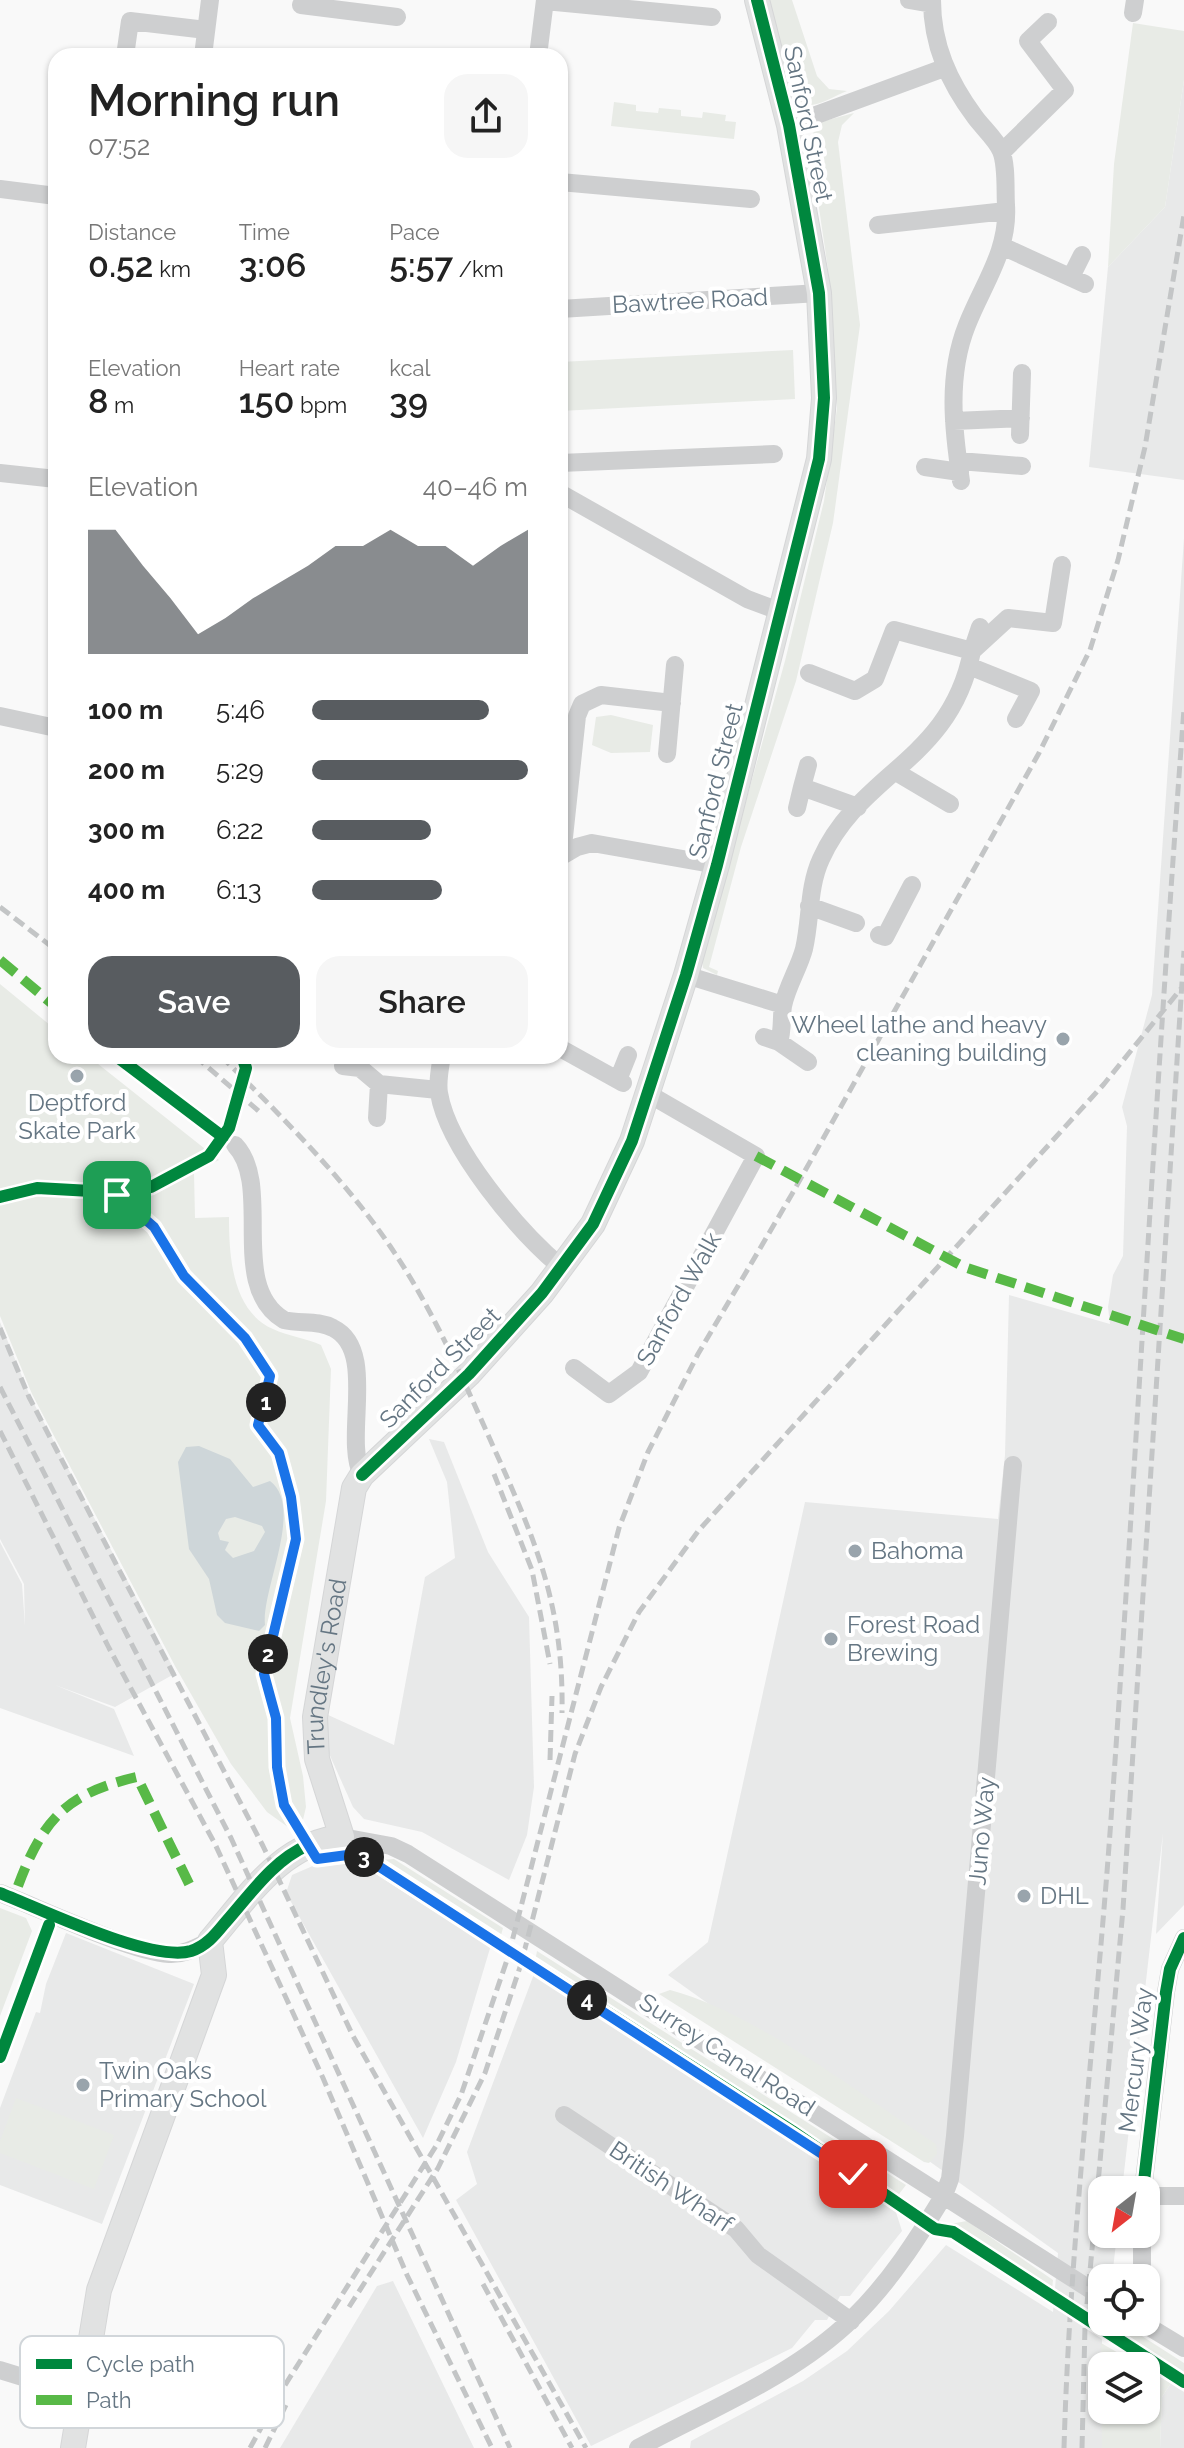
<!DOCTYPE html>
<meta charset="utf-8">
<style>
:root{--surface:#fff;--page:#f6f6f6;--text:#222;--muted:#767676;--accent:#585c60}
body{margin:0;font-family:Raleway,sans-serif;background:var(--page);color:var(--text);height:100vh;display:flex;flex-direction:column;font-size:30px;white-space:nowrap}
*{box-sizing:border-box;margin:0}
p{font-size:26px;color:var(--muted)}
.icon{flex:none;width:44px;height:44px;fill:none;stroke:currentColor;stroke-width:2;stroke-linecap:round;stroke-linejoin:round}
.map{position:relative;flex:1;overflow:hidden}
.side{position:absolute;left:48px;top:48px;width:520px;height:1016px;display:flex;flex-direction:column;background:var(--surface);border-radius:24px;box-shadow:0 2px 6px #0004}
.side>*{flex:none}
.needle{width:52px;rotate:211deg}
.controls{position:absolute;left:1088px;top:2176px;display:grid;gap:16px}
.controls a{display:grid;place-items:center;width:72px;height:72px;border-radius:16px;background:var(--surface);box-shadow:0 2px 6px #0004;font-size:40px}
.pin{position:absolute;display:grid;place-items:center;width:68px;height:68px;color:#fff;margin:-34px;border-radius:16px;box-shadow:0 4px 12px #0006}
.km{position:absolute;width:40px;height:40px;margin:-20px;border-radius:50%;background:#222;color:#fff;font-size:22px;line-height:40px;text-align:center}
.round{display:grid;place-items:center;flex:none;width:84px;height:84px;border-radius:24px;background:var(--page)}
.overview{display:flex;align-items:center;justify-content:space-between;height:136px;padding:0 40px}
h1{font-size:44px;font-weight:600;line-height:60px}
.stats{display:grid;grid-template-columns:repeat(3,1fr);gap:12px;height:136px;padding:8px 40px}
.stats div{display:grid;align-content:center}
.stats b{font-size:34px;font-weight:600}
.stats small{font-size:22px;font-weight:400}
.stats p{font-size:22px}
.chart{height:224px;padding:16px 40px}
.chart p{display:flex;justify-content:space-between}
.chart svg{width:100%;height:144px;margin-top:8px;fill:var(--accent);opacity:.7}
.primary-button{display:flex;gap:16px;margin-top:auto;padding:16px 40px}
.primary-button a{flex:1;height:92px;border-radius:24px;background:var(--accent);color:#fff;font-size:32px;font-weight:600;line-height:92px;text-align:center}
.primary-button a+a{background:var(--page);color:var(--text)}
ul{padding:0 40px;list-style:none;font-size:26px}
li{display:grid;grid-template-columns:128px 96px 1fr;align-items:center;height:60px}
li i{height:20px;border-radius:10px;background:var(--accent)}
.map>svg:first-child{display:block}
.built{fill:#e8e9e9}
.green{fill:#e8ebe6}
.water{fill:#ced6d9;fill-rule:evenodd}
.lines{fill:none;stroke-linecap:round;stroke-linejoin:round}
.major-casing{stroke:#d5d6d7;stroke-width:26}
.minor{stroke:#cecfd0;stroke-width:18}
.major{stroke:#e1e2e2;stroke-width:24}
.rail{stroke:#c3c5c6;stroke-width:5;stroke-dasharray:12 6;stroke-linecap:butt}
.quiet{stroke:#58b947;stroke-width:10;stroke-dasharray:20 10;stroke-linecap:butt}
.cycleway-casing{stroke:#fff;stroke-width:17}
.cycleway{stroke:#00873e;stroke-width:12}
.route-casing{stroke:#fff;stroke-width:16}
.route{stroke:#1a73e8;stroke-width:10}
.poi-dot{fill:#99a4ac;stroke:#fff;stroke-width:3}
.labels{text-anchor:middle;stroke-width:8;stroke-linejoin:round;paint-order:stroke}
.street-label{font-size:24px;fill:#657683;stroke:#fff}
.poi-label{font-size:24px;fill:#657683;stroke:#fff;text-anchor:start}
.key{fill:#fff;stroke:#d1d6da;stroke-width:2}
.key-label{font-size:22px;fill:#657683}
</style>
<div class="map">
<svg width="1184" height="2448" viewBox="0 0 1184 2448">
<rect width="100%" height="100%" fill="#f9f9f9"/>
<!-- built -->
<path class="built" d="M 1184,80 L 1184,480 L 1089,467 L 1108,267 L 1165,207 Z
M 1184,538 L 1184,1905 L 1156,1934 L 1163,1833 L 1122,2190 L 1102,2190 L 1102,2234 L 1117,2234 L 1112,2278 L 1102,2278 L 1102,2448 L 690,2448 L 691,2441 L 803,2381 L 847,2351 L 889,2311 L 946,2245 L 1053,2312 L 1058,2253 L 668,1975 L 708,1942 L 805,1502 L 998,1519 L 1005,1455 L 1009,1295 L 1110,1324 L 1108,1307 L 1113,1275 L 1123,1256 L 1127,1126 L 1122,1107 L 1152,995 Z
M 0,1322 L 30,1396 L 176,1673 L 115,1707 L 55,1685 L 114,1709 L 134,1756 L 0,1708 L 0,1542 L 22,1584 L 25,1626 L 24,1584 L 0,1539 Z
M 429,1439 L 444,1442 L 488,1552 L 529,1617 L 534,1787 L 527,1835 L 509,1880 L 422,1832 L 364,1819 L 353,1807 L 327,1749 L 326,1714 L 394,1745 L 425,1577 L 455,1558 L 447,1482 Z
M 364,1861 L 491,1945 L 456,2062 L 423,2138 L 286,1893 L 292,1875 L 315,1865 Z
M 66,1933 L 194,1984 L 102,2224 L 0,2185 L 0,2108 L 36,2012 L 40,2013 L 46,1984 Z
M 534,1974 L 893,2203 L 902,2231 L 850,2296 L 840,2296 L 827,2320 L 815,2320 L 792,2348 L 591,2446 L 456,2200 L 477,2184 L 467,2152 Z
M 393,2281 L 474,2448 L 280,2448 L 377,2286 Z
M 1171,2383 L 1184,2392 L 1184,2448 L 1160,2448 L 1162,2397 Z"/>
<!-- green -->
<path class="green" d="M 769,0 L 792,0 L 817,76 L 829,89 L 847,91 C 829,98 809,114 793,99 Z
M 1133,23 L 1184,31 L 1184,80 L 1165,207 L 1108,267 L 1114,164 Z
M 614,102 L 636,105 L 636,111 L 658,113 L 659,108 L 681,110 L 681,116 L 702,118 L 703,112 L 726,115 L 725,121 L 736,122 L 734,139 L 611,126 Z
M 854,113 L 842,125 L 838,142 L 860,325 L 833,523 L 796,681 L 741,847 L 709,967 L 718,971 L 717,975 L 703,968 L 702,959 L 785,661 L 824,501 L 837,408 L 828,269 L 809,140 L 820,122 Z
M 793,350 L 795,399 L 560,411 L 560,362 Z
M 611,715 L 653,725 L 650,752 L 611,753 L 592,745 L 596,717 Z
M 0,984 L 56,1030 L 56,1056 L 88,1056 L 219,1160 L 194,1173 L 195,1218 L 229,1217 C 229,1256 232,1311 273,1329 C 288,1336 305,1338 321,1345 L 331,1369 L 326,1501 L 290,1718 L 303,1776 L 306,1807 L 302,1824 L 292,1830 L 267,1812 L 231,1764 L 175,1666 L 32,1394 L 0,1316 Z
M 394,1859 L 503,1928 L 500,1939 L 381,1860 Z
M 0,1908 L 26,1918 L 32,1931 L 0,2016 Z
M 537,1951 L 906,2185 L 896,2198 L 535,1962 Z
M 670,1990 C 754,2012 861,2095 936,2144 L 937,2154 L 929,2163 L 924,2162 L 659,1994 Z
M 16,2098 L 114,2135 L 94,2189 L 0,2153 L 0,2141 Z
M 967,2221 L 1053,2280 L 1052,2290 L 950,2224 Z
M 1103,2322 L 1120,2322 L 1184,2363 L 1184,2375 Z
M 1101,2343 L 1141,2366 L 1102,2366 L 1102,2410 L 1146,2410 L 1146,2369 L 1171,2383 L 1162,2397 L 1160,2448 L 1102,2448 Z"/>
<!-- water -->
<path class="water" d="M 199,1446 L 230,1459 L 253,1487 L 270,1481 C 305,1507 261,1590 265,1625 L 259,1631 L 225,1623 L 217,1615 L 209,1579 L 189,1549 L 178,1462 L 186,1447 ZM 235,1517 L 262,1526 L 265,1532 L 254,1551 L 233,1558 L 225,1550 L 229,1542 L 220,1540 L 218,1533 L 226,1519 Z"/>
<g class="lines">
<defs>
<g id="major">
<path id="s1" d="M 73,2448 L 99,2290 L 214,1975 L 210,1941 C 247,1898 281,1843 342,1837 L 317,1759 L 315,1717 L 354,1488 L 362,1475 L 469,1374 L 542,1293 L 593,1224 L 632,1141 L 686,975 L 717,865 L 819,459 L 824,398 L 819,293 L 789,125 L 757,0"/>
</g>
</defs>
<!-- major casing -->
<use href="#major" class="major-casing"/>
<!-- minor -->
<path class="minor" d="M 909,0 L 932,4
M 932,0 C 932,45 949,82 975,117 C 983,128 996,139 1001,151 C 1007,165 1005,190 1006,205 C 1009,251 983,284 967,325 C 947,375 953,429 961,481
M 545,1 L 712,17
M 301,5 L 397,17
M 1133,13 L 1135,0
M 125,56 L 130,21 L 206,30
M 203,56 L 210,0
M 538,56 L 545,0
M 789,125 L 944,68
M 1002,152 L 1065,90 L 1028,41 L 1048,22
M 560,182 L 751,199
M 0,189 L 56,196
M 878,225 L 1006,211
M 1004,247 L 1085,284
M 1071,277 L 1082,255
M 560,309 L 819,293
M 954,421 L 1021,418
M 1020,435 L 1022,373
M 959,461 L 1022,466
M 560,463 L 774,454
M 925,467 L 960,472
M 0,473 L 56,479
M 560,493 L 747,599 L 782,612
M 980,627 L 972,651 L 1008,618 L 1053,623 L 1062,565
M 969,666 L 1031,691 L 1016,719
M 0,716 L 56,728
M 667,754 L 675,665
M 808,765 L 802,787 L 858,807
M 896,772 L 950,804
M 797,808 L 802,787
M 562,856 L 577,716 L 582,704 L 601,695 L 672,703
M 560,857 L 577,847 L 592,843 L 717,865
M 809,906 L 856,923
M 879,935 L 885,937 L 912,885
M 686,975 L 783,1005
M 764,1037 L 779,1042 L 808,1062
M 779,1042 C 783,1030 781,1018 783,1006 C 787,986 799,968 804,949 C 811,919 808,887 821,859 C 860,772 951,761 972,651 L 894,630 L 875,679 L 855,691 L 809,673
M 560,1048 L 623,1083
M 442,1056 C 440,1068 437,1081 439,1093 C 448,1148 519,1232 561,1267
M 343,1066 L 360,1068 L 379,1084 L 377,1118
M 618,1080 L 628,1055
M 379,1084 L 438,1090
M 235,1145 C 274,1186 227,1286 284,1320 C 300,1324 318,1320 333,1328 C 378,1350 343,1437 362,1475
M 574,1368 L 609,1394 L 639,1372 L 756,1156 L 647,1093
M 342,1837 L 391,1846 L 408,1854 L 1102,2297
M 0,1893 C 39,1908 131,1952 169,1954 C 184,1955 197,1947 210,1941
M 564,2115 L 736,2229 L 758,2255 L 851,2321
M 1143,2190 L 1166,1992 L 1170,1969 L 1184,1938
M 1146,2196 L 1184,2196
M 1142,2278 L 1142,2234
M 1141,2322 L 1184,2348
M 0,2370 L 81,2395
M 638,2448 C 710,2409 794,2376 853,2318 C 890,2282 918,2238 944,2195 L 950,2179 L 955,2136 L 1013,1465"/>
<!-- major -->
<use href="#major" class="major"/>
<!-- rail -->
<path class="rail" d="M 0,907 L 56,950
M 195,1056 L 262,1114
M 221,1056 C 281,1116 342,1176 390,1246 C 433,1309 462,1377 493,1446 C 536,1541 564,1607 562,1713
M 0,1328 L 29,1397 L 263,1846 L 353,2036 L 586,2448
M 0,1387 L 231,1838 L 510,2448
M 0,1431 L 109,1648 L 215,1844 L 323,2078 L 407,2275 L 492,2448
M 494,1474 L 532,1570 L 550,1664
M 550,1760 L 552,1696
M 483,2284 L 572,2448
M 349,2307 L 438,2168 L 485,2073 L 521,1964 L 575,1754 L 601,1687 L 639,1612 L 699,1530 L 1104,1084 L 1184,985
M 250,2448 L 280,2393 L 436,2146 L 461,2095 L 508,1957 L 619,1528 L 648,1452 L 698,1354 L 792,1194 L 1039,753 L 1090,650 L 1118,560 L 1145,447 L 1184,215
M 265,2448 L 286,2405
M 1064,2448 C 1070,2238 1096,2029 1111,1819 C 1137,1449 1156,1079 1184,709
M 1082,2448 L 1085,2326 L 1123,1909 L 1184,951"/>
<!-- quiet -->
<path class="quiet" d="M 0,960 L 56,1007
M 756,1156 L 964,1267 L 1184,1339
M 18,1886 C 43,1819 67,1793 137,1777 L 193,1892"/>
<defs>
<path id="cycleway" d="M 116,1056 L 223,1137
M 117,1195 L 154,1227 L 184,1276 L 245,1338 L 270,1376 L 258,1425 L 279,1453 L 291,1497 L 296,1539 L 264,1674 L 276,1718 L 277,1767 L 284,1805 L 317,1859 L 355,1854 L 370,1860 L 792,2131 L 935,2229 L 953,2232 L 1184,2382
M 0,1197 L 37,1188 L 127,1193 L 151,1187 L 209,1156 L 229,1128 L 246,1068 L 242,1056
M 362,1475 L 469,1374 L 542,1293 L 593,1224 L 632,1141 L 686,975 L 717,865 L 819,459 L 824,398 L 819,293 L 789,125 L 757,0
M 0,1893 C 41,1909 152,1963 191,1951 C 206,1946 215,1935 224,1924 C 250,1895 272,1861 308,1845
M 0,2057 L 49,1925
M 1143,2190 L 1166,1992 L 1170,1969 L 1184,1938"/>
</defs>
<!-- cycleway casing -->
<use href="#cycleway" class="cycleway-casing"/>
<!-- cycleway -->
<use href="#cycleway" class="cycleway"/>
</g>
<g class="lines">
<defs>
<path id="route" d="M 117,1195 L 154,1227 L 184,1276 L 245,1338 L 270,1376 L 258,1425 L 279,1453 L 291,1497 L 296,1539 L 264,1674 L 276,1718 L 277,1767 L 284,1805 L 317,1859 L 355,1854 L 366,1858 L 853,2174"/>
</defs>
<!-- route casing -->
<use href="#route" class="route-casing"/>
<!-- route -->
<use href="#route" class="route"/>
</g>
<!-- markers -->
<g class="poi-dot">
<circle cx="1063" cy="1039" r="8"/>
<circle cx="77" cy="1076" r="8"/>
<circle cx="855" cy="1551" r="8"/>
<circle cx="831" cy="1639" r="8"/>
<circle cx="1024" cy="1896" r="8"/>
<circle cx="83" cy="2085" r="8"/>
</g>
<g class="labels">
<!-- street labels -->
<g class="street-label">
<text transform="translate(808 124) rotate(78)" y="8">Sanford Street</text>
<text transform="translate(690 301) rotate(-3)" y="8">Bawtree Road</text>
<text transform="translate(716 781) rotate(-76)" y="8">Sanford Street</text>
<text transform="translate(679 1299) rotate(-61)" y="8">Sanford Walk</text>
<text transform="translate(440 1368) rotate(-45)" y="8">Sanford Street</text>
<text dy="8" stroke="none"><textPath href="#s1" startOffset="878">Trundley's Road</textPath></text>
<text transform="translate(982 1831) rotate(-85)" y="8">Juno Way</text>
<text transform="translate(727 2055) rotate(33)" y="8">Surrey Canal Road</text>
<text transform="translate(1136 2060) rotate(-83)" y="8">Mercury Way</text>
<text transform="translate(671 2187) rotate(34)" y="8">British Wharf</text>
</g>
<!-- poi labels -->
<g class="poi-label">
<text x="1047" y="1033" text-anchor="end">Wheel lathe and heavy<tspan x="1047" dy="28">cleaning building</tspan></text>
<text x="77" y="1111" text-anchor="middle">Deptford<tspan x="77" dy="28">Skate Park</tspan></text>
<text x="871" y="1559">Bahoma</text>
<text x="847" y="1633">Forest Road<tspan x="847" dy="28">Brewing</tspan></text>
<text x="1040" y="1904">DHL</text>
<text x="99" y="2079">Twin Oaks<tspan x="99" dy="28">Primary School</tspan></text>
</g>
</g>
<!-- legend -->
<rect x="20" y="2336" width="264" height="92" rx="12" class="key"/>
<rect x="36" y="2359" width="36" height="10" fill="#00873e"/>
<rect x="36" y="2395" width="36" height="10" fill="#58b947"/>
<g class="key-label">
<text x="86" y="2372">Cycle path</text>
<text x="86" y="2408">Path</text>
</g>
</svg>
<div class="controls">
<a><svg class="needle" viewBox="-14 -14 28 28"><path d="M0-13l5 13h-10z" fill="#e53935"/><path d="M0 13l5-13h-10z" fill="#767676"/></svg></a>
<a><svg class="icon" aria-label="locate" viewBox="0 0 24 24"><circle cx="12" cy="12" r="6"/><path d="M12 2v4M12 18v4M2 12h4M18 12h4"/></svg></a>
<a><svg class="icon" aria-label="layers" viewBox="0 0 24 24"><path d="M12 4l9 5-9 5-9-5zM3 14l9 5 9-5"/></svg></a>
</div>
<div class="pin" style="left:117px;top:1195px;background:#1e9e55"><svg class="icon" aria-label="arrive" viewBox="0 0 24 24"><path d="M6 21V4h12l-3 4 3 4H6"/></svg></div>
<div class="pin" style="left:853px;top:2174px;background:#d93025"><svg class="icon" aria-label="check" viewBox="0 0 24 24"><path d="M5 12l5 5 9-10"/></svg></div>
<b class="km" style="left:266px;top:1402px">1</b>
<b class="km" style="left:268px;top:1654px">2</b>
<b class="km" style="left:364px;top:1857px">3</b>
<b class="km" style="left:587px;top:2000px">4</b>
<section class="side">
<div class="overview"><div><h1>Morning run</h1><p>07:52</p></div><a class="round"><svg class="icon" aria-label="share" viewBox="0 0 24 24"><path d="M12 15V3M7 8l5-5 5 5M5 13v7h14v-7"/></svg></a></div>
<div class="stats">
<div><p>Distance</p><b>0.52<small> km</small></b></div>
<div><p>Time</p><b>3:06</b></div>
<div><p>Pace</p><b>5:57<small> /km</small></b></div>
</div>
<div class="stats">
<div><p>Elevation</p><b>8<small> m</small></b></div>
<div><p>Heart rate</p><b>150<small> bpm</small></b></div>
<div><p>kcal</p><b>39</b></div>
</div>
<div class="chart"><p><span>Elevation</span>40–46 m</p>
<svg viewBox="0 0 160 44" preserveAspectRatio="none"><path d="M0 44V6L10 6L20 17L30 27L40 38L50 33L60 27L70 22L80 17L90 11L100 11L110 6L120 11L130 11L140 17L150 11L160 6V44z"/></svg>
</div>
<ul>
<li><b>100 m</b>5:46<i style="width:82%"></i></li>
<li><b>200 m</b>5:29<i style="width:100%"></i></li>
<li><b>300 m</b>6:22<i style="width:55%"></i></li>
<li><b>400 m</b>6:13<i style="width:60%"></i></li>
</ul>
<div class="primary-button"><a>Save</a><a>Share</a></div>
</section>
</div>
